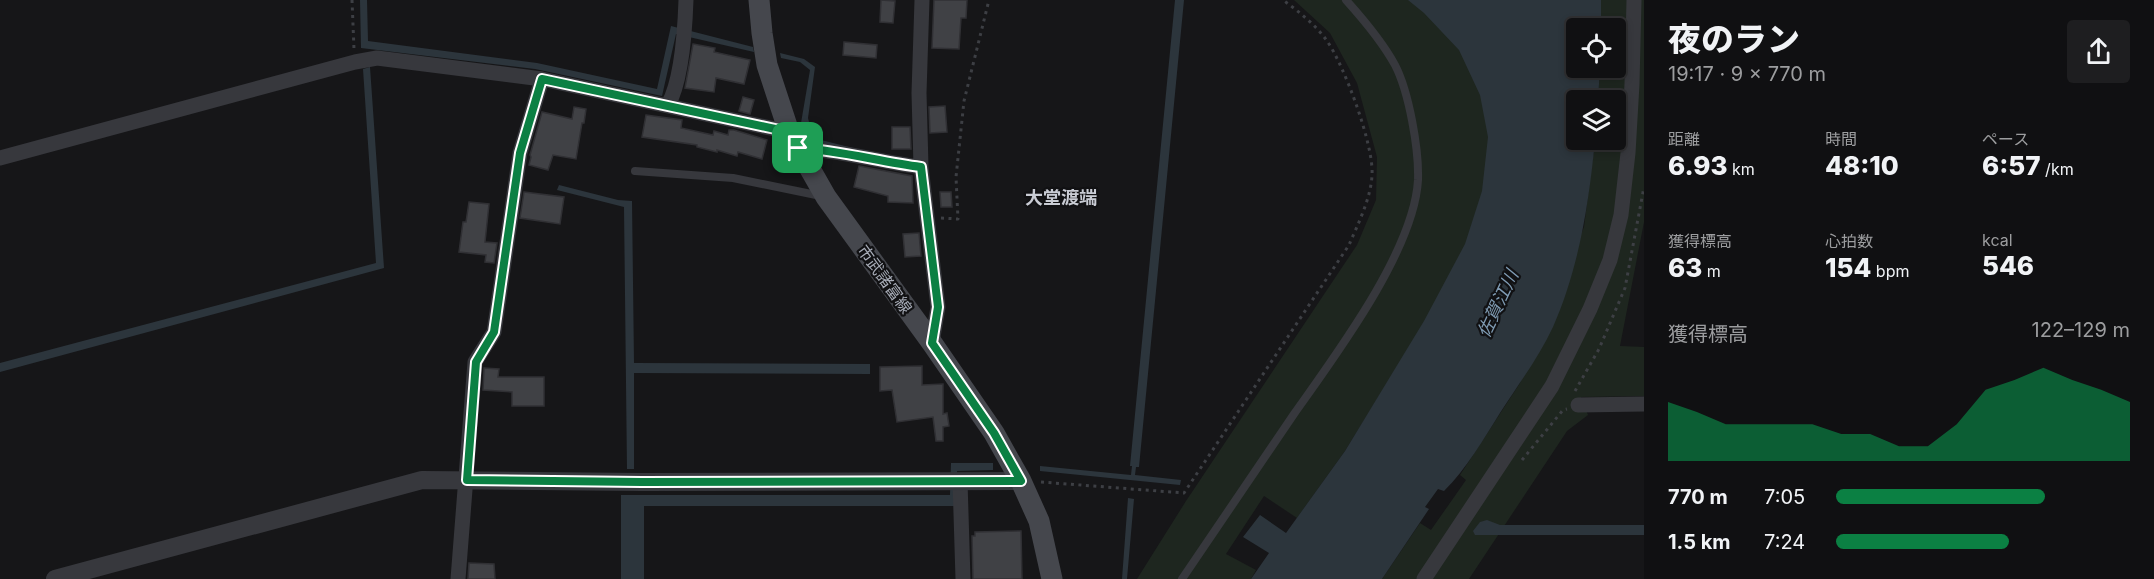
<!DOCTYPE html>
<html lang="ja">
<meta charset="utf-8">
<style>
:root{--surface:#101012;--page:#1e1e20;--text:#f1f3f6;--muted:#9c9d9f;--line:#303032;--accent:#0b8043}
body{margin:0;font-family:Inter,"Noto Sans JP",sans-serif;background:var(--page);color:var(--text);height:100vh;display:flex;flex-direction:column;font-size:22px;white-space:nowrap}
*{box-sizing:border-box;margin:0}
p{font-size:20px;color:var(--muted)}
.icon{flex:none;width:33px;height:33px;fill:none;stroke:currentColor;stroke-width:2;stroke-linecap:round;stroke-linejoin:round}
.map{position:relative;flex:1;overflow:hidden}
.panel{display:flex;flex-direction:column;background:var(--surface);width:510px}
.panel>*{flex:none}
.controls{position:absolute;left:1566px;top:18px;display:grid;gap:12px}
.controls a{display:grid;place-items:center;width:60px;height:60px;border-radius:6px;background:var(--surface);box-shadow:0 3px 9px #0003,0 0 0 2px var(--line);font-size:30px}
.pin{position:absolute;display:grid;place-items:center;width:51px;height:51px;color:#fff;margin:-26px;border-radius:12px;box-shadow:0 3px 9px #0006}
.round{display:grid;place-items:center;flex:none;width:63px;height:63px;border-radius:6px;background:var(--page)}
.summary{display:flex;align-items:center;justify-content:space-between;height:102px;padding:0 24px}
h1{font-size:33px;font-weight:800;line-height:45px}
.stats{display:grid;grid-template-columns:repeat(3,1fr);gap:9px;height:102px;padding:6px 24px}
.stats div{display:grid;align-content:center}
.stats b{font-size:26px;font-weight:800}
.stats small{font-size:16px;font-weight:400}
.stats p{font-size:16px}
.chart{height:168px;padding:12px 24px}
.chart p{display:flex;justify-content:space-between}
.chart svg{width:100%;height:108px;margin-top:6px;fill:var(--accent);opacity:.7}
ul{padding:0 24px;list-style:none;font-size:20px}
li{display:grid;grid-template-columns:96px 72px 1fr;align-items:center;height:45px}
li i{height:15px;border-radius:8px;background:var(--accent)}
main{display:flex;flex:1;min-height:0}
.map>svg:first-child{display:block}
.green{fill:#1e261f}
.water{fill:#2c353c}
.building{fill:#404145;stroke:#303034;stroke-width:1.5}
.lines{fill:none;stroke-linecap:round;stroke-linejoin:round}
.path{stroke:#3d3f44;stroke-width:3;stroke-dasharray:3 4.5;stroke-linecap:butt}
.service{stroke:#37383d;stroke-width:8}
.minor{stroke:#37383d;stroke-width:15}
.tertiary{stroke:#37383d;stroke-width:18}
.secondary{stroke:#45474d;stroke-width:21}
.route-casing{stroke:#fff;stroke-width:12}
.route{stroke:#0b8043;stroke-width:8}
.labels{text-anchor:middle;stroke-width:4.5;stroke-linejoin:round;paint-order:stroke}
.street-label{font-size:16px;fill:#a8adb8;stroke:#111113}
.neighbourhood-label{font-size:18px;font-weight:bold;fill:#c9ccd4;stroke:#111113}
.water-label{font-size:18px;font-style:italic;fill:#7f9bb3;stroke:#111113}
</style>
<main>
<div class="map">
<svg width="1644" height="579" viewBox="0 0 1644 579">
<rect width="100%" height="100%" fill="#161618"/>
<!-- green -->
<path class="green" d="M 1294,0 L 1434,0 L 1474,51 L 1497,145 L 1460,265 L 1345,451 L 1297,518 L 1264,496 L 1226,554 L 1256,570 L 1251,579 L 1137,579 L 1186,501 L 1357,245 L 1376,200 L 1377,157 L 1357,83 L 1330,33 Z
M 1601,0 L 1644,0 L 1644,222 L 1620,346 L 1644,347 L 1644,396 L 1581,397 L 1588,415 L 1567,431 L 1469,579 L 1382,579 L 1420,523 L 1431,530 L 1466,480 L 1460,475 L 1520,383 L 1584,227 L 1595,140 L 1616,140 L 1616,100 L 1598,100 L 1600,68 L 1616,68 L 1616,28 L 1601,28 Z"/>
<!-- water -->
<path class="water" d="M 360,0 L 367,0 L 368,41 L 537,63 L 657,89 L 671,26 L 753,47 L 754,52 L 676,34 L 662,96 L 535,69 L 361,48 Z
M 1175,0 L 1184,0 L 1139,467 L 1136,467 L 1135,475 L 1181,480 L 1180,485 L 1040,471 L 1040,466 L 1131,475 L 1132,466 L 1130,466 Z
M 1408,0 L 1601,0 L 1601,28 L 1576,28 L 1576,68 L 1600,68 L 1598,100 L 1576,100 L 1576,140 L 1595,140 C 1589,203 1579,268 1553,327 C 1539,357 1518,385 1500,413 C 1483,440 1467,468 1444,491 L 1438,489 L 1425,507 L 1429,509 L 1382,579 L 1251,579 L 1269,553 L 1243,537 L 1260,515 L 1286,533 L 1345,451 L 1424,321 L 1465,244 L 1482,191 L 1488,137 L 1480,95 L 1459,50 L 1424,13 Z
M 780,53 L 804,59 L 815,67 L 808,118 L 813,138 L 853,148 L 851,151 L 807,139 L 801,123 L 810,70 L 800,62 L 781,58 Z
M 370,67 L 384,268 L 0,372 L 0,363 L 376,263 L 363,69 Z
M 559,185 L 618,200 L 632,201 L 634,363 L 870,364 L 870,374 L 634,373 L 634,469 L 627,469 L 624,207 L 557,190 Z
M 951,463 L 993,463 L 993,470 L 957,471 L 957,506 L 644,506 L 644,579 L 621,579 L 621,495 L 950,495 Z
M 1128,498 L 1134,499 L 1127,579 L 1122,579 Z
M 1487,520 L 1500,525 L 1644,525 L 1644,535 L 1475,535 L 1473,531 L 1480,522 Z"/>
<!-- building -->
<path class="building" d="M 881,0 L 895,1 L 893,23 L 880,22 Z
M 934,0 L 967,0 L 966,18 L 961,18 L 959,49 L 932,48 Z
M 844,42 L 877,45 L 876,58 L 843,55 Z
M 693,44 L 715,48 L 714,52 L 750,60 L 744,84 L 716,78 L 714,92 L 685,88 Z
M 743,97 L 754,100 L 750,114 L 739,111 Z
M 945,106 L 947,132 L 930,133 L 929,107 Z
M 574,107 L 586,109 L 584,123 L 582,123 L 576,159 L 553,155 L 548,170 L 529,165 L 531,157 L 530,155 L 542,112 L 572,119 Z
M 646,115 L 682,120 L 681,128 L 713,135 L 714,131 L 728,135 L 729,130 L 734,130 L 767,140 L 762,159 L 738,152 L 737,156 L 717,150 L 717,152 L 697,147 L 697,145 L 642,137 Z
M 892,127 L 910,127 L 911,149 L 892,149 Z
M 859,166 L 912,176 L 913,203 L 888,202 L 888,196 L 854,187 Z
M 524,192 L 564,197 L 560,224 L 520,218 Z
M 940,192 L 951,192 L 952,207 L 941,207 Z
M 469,202 L 489,204 L 485,242 L 497,243 L 494,263 L 485,262 L 486,255 L 459,252 L 463,222 L 466,222 Z
M 919,233 L 921,256 L 905,257 L 903,234 Z
M 922,366 L 922,385 L 943,384 L 943,414 L 947,413 L 949,426 L 943,427 L 943,441 L 936,441 L 933,417 L 897,422 L 892,390 L 880,391 L 880,367 Z
M 484,368 L 499,369 L 498,377 L 544,377 L 544,406 L 512,406 L 512,392 L 483,390 Z
M 1021,531 L 1022,579 L 973,579 L 972,536 L 975,536 L 975,532 Z
M 469,563 L 494,564 L 495,579 L 468,579 Z"/>
<g class="lines">
<!-- path -->
<path class="path" d="M 352,0 L 354,49
M 941,218 L 958,219 L 956,177 L 964,101 L 989,0
M 1575,391 L 1599,349 L 1625,288 L 1644,187
M 1522,460 L 1563,410 L 1567,409
M 1041,482 L 1184,493 L 1349,245 C 1358,224 1371,198 1372,175 C 1374,145 1344,65 1327,41 C 1316,25 1298,11 1283,0"/>
<!-- service -->
<path class="service" d="M 635,171 L 733,178 L 821,196
M 1182,579 C 1219,524 1257,469 1294,414 C 1335,356 1414,251 1418,180 C 1419,149 1409,92 1395,65 C 1382,41 1364,20 1346,0"/>
<!-- minor -->
<path class="minor" d="M 922,0 L 919,93 L 921,167 L 938,307 L 932,343
M 668,105 C 682,80 685,29 686,0
M 798,148 C 840,150 880,162 921,167
M 0,158 L 355,62 L 377,58 L 542,79 L 789,132
M 1578,405 L 1644,404
M 960,481 L 963,579
M 458,579 L 475,362 L 494,332 L 520,153 L 542,79
M 1424,579 L 1552,386 L 1590,309 L 1610,260 L 1621,215 L 1628,153 L 1632,84 L 1634,0"/>
<!-- tertiary -->
<path class="tertiary" d="M 55,579 L 422,480 L 642,482 L 1021,481"/>
<!-- secondary -->
<path class="secondary" d="M 759,0 L 762,33 L 767,65 L 789,132 L 826,197 L 932,343 L 994,433 L 1021,481 L 1039,521 L 1052,579"/>
</g>
<g class="lines">
<defs>
<path id="route" d="M 542,79 L 789,132 L 798,148 C 840,150 880,162 921,167 L 938,307 L 932,343 L 994,433 L 1021,481 L 642,482 L 467,480 L 476,362 L 494,332 L 520,153 Z"/>
</defs>
<!-- route casing -->
<use href="#route" class="route-casing"/>
<!-- route -->
<use href="#route" class="route"/>
</g>
<g class="labels">
<!-- street labels -->
<g class="street-label">
<text transform="translate(885 279) rotate(54)" y="6">市武諸富線</text>
</g>
<!-- neighbourhood labels -->
<g class="neighbourhood-label">
<text x="1061" y="204">大堂渡端</text>
</g>
<!-- water labels -->
<g class="water-label">
<text transform="translate(1498 304) rotate(-65)" y="6">佐賀江川</text>
</g>
</g>
</svg>
<div class="controls">
<a><svg class="icon" aria-label="locate" viewBox="0 0 24 24"><circle cx="12" cy="12" r="6"/><path d="M12 2v4M12 18v4M2 12h4M18 12h4"/></svg></a>
<a><svg class="icon" aria-label="layers" viewBox="0 0 24 24"><path d="M12 4l9 5-9 5-9-5zM3 14l9 5 9-5"/></svg></a>
</div>
<div class="pin" style="left:798px;top:148px;background:#1e9e55"><svg class="icon" aria-label="arrive" viewBox="0 0 24 24"><path d="M6 21V4h12l-3 4 3 4H6"/></svg></div>
</div>
<section class="panel">
<div class="summary"><div><h1>夜のラン</h1><p>19:17 · 9 × 770 m</p></div><a class="round"><svg class="icon" aria-label="share" viewBox="0 0 24 24"><path d="M12 15V3M7 8l5-5 5 5M5 13v7h14v-7"/></svg></a></div>
<div class="stats">
<div><p>距離</p><b>6.93<small> km</small></b></div>
<div><p>時間</p><b>48:10</b></div>
<div><p>ペース</p><b>6:57<small> /km</small></b></div>
</div>
<div class="stats">
<div><p>獲得標高</p><b>63<small> m</small></b></div>
<div><p>心拍数</p><b>154<small> bpm</small></b></div>
<div><p>kcal</p><b>546</b></div>
</div>
<div class="chart"><p><span>獲得標高</span>122–129 m</p>
<svg viewBox="0 0 160 44" preserveAspectRatio="none"><path d="M0 44V20L10 24L20 29L30 29L40 29L50 29L60 33L70 33L80 38L90 38L100 29L110 15L120 11L130 6L140 11L150 15L160 20V44z"/></svg>
</div>
<ul>
<li><b>770 m</b>7:05<i style="width:71%"></i></li>
<li><b>1.5 km</b>7:24<i style="width:59%"></i></li>
</ul>
</section>
</main>
